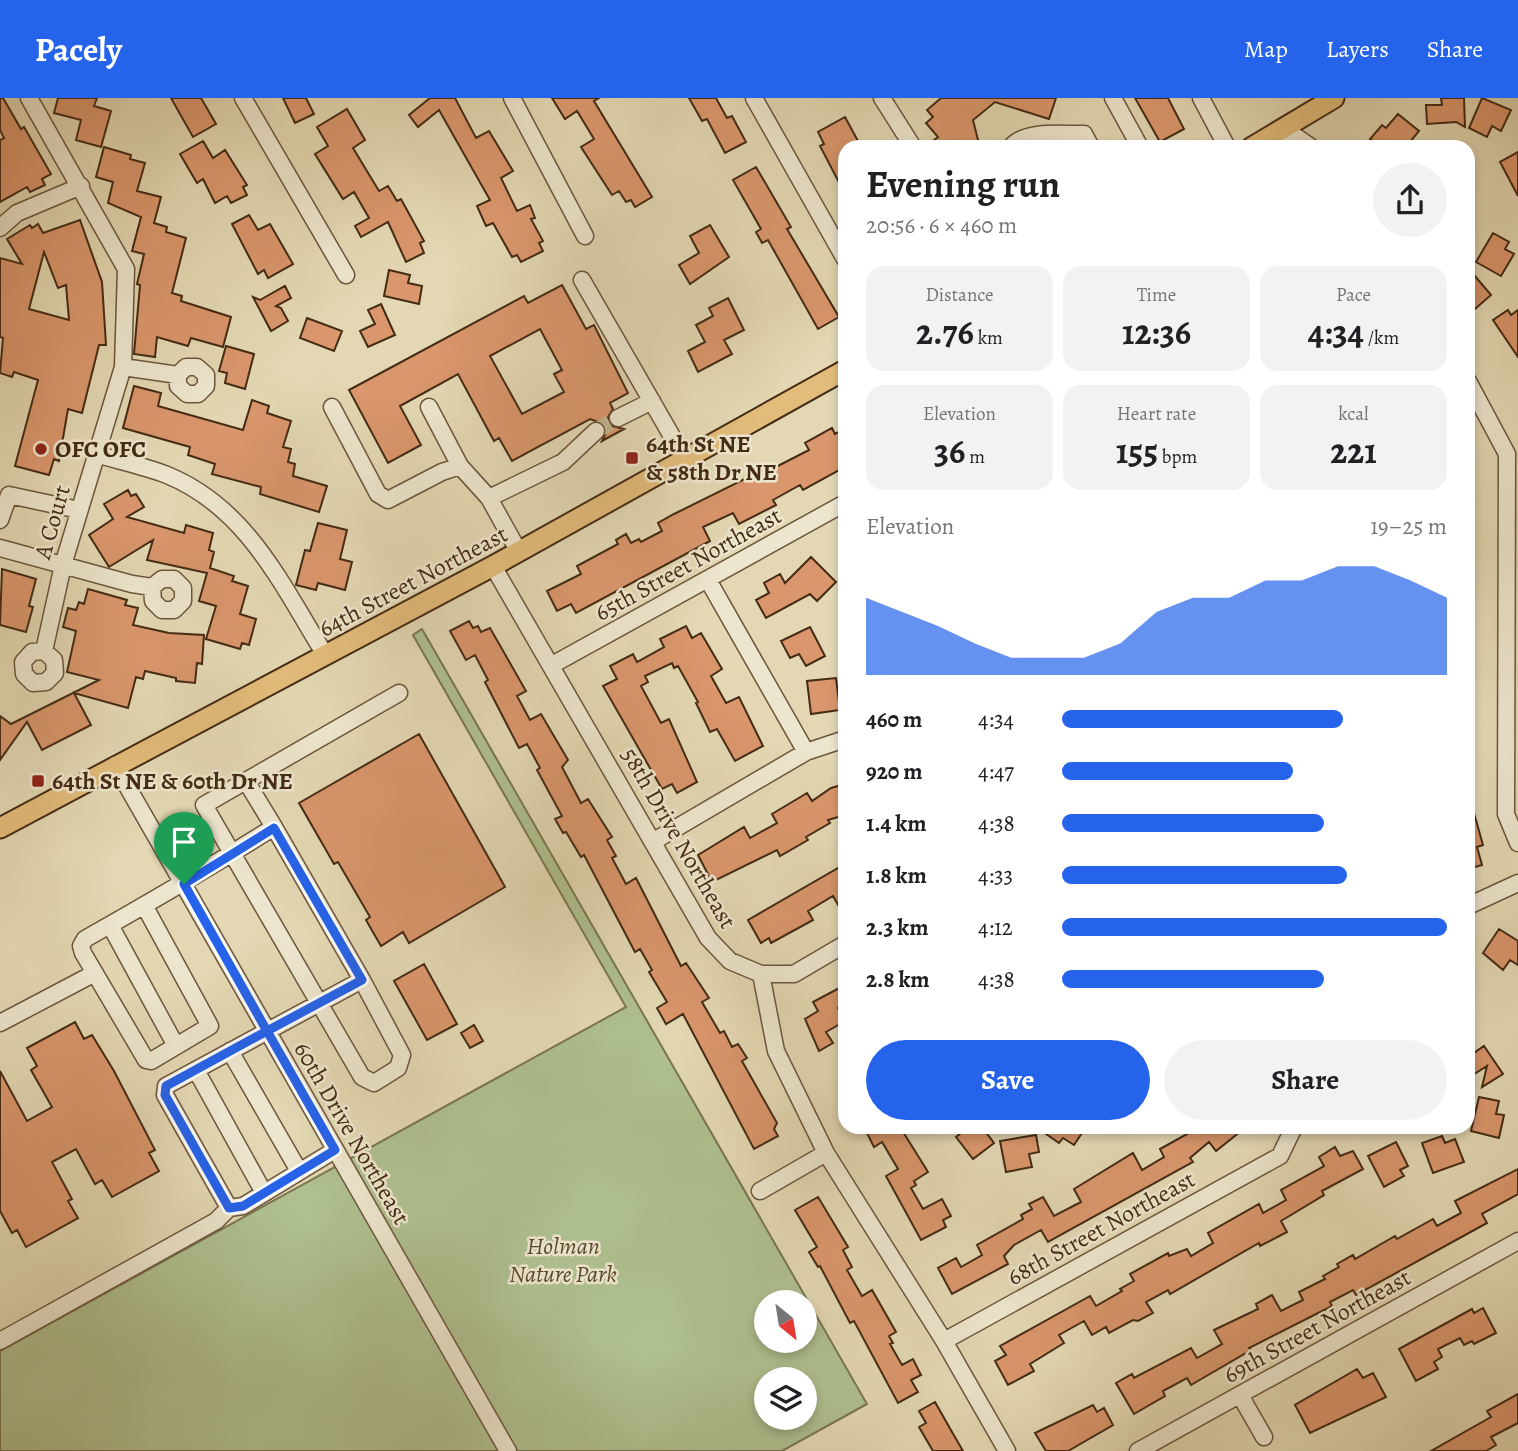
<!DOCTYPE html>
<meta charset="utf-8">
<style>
:root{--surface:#fff;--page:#f2f2f2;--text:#202124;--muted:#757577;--accent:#2563eb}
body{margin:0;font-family:Alegreya,serif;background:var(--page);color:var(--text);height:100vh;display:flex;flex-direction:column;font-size:26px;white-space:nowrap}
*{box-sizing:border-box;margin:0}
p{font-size:23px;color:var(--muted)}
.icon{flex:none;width:38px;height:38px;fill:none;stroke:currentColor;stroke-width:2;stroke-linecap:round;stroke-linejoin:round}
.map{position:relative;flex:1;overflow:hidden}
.side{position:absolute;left:838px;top:42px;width:637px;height:994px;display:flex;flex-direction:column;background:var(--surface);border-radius:21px;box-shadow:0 4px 10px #0003}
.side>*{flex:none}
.needle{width:46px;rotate:150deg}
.buttons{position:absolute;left:754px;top:1192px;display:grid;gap:14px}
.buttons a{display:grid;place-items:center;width:63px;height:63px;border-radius:50%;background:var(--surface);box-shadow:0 4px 10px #0003;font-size:35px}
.pin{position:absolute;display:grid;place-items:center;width:60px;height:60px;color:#fff;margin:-72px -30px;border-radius:50% 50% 50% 0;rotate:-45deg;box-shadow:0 0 7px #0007}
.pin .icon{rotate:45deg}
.round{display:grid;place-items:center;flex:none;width:74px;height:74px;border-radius:37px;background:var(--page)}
.overview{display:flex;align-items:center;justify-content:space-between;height:119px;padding:0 28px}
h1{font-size:38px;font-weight:700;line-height:52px}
.stats{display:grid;grid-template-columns:repeat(3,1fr);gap:10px;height:119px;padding:7px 28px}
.stats div{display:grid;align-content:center;border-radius:18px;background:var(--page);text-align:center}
.stats b{font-size:35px;font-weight:700}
.stats small{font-size:19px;font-weight:400}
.stats p{font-size:19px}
.chart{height:196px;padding:14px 28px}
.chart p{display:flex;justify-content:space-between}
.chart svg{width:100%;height:126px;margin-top:7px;fill:var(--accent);opacity:.7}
.cta{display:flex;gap:14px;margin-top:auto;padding:14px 28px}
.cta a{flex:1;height:80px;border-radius:42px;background:var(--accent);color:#fff;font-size:28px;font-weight:700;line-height:80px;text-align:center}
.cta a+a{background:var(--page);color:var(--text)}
ul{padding:0 28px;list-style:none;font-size:23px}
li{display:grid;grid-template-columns:112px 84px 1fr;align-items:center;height:52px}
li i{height:18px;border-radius:9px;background:var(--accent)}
header{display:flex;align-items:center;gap:42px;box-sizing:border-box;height:98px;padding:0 35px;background:var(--accent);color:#fff}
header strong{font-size:33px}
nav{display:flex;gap:38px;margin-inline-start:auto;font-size:24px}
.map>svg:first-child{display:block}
.green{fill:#afc090;stroke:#7a7652;stroke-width:2;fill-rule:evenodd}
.building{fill:#da966c;stroke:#442b14;stroke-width:2;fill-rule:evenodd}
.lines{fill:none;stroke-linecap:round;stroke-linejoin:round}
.minor-tunnel{stroke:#c3b593;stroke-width:16;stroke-dasharray:16 8;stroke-linecap:butt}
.minor-casing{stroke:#6c563c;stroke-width:19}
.major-casing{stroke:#442b14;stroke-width:23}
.minor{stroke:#ede6ce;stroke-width:16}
.major{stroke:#e2bc7a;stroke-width:19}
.route-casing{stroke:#fff;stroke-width:14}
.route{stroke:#2563eb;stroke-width:9}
.poi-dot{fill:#8f2418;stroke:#ede6ce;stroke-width:2.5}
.labels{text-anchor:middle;stroke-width:5;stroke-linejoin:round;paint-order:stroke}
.poi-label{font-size:24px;font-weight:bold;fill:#442b14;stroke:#ede6ce;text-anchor:start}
.street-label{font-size:24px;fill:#442b14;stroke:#ede6ce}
.park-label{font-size:24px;font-style:italic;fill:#59492d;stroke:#ede6ce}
</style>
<header>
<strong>Pacely</strong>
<nav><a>Map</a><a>Layers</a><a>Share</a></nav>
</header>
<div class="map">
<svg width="1518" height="1353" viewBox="0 0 1518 1353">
<rect width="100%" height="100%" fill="#e3d8b3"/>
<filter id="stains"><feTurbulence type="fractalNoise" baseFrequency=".00286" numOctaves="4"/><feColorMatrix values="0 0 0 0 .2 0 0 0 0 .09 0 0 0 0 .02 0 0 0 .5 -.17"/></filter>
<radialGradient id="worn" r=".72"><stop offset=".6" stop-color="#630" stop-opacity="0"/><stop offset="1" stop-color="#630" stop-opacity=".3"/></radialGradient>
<!-- green -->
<path class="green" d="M 422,531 L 867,1306 L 782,1353 L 0,1353 L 0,1253 L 626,909 L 413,537 ZM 766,1204 L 805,1204 L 805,1242 L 766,1242 ZM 766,1281 L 805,1281 L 805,1320 L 766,1320 Z"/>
<!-- building -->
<path class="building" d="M 0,0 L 3,0 L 21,31 L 24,29 L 51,76 L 42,81 L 45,87 L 30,94 L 27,89 L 0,104 L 0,42 L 4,40 L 0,32 Z
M 58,0 L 97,0 L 94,8 L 111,13 L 101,49 L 76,42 L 81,22 L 54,15 Z
M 171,0 L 201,0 L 216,26 L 193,39 Z
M 283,0 L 306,0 L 314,16 L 295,25 Z
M 430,0 L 455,0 L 476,40 L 489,33 L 513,73 L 501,80 L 517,113 L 530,107 L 535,120 L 531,121 L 543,143 L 539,145 L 543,153 L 521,164 L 517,157 L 512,159 L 493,125 L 486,128 L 477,108 L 490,102 L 439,12 L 418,29 L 409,17 Z
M 552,0 L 599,0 L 594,3 L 652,99 L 635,109 L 631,102 L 626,104 L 619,93 L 612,97 L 581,49 L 594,41 L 577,13 L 565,21 Z
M 689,0 L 716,0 L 727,20 L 732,18 L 746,44 L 725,55 L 707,21 L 702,23 Z
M 941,0 L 1056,0 L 1049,21 L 995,4 L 973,22 L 978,42 L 969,49 L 925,49 L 938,39 L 926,25 L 933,19 L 927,12 Z
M 1135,0 L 1168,0 L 1184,31 L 1160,44 Z
M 1441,0 L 1464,0 L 1465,29 L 1456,24 L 1427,26 L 1426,7 L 1442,7 Z
M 1482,0 L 1511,12 L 1501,33 L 1492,28 L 1487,39 L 1469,30 Z
M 347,11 L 365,42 L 353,50 L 379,93 L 388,88 L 397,103 L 401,101 L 424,143 L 420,145 L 424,155 L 406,164 L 388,124 L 361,139 L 355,128 L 369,120 L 354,94 L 343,101 L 315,56 L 328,48 L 317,29 Z
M 1398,16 L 1419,33 L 1406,49 L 1380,49 L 1370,41 L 1382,27 L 1386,30 Z
M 845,19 L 859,45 L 845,49 L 845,96 L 820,48 L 824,46 L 818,34 Z
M 203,43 L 213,60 L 225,52 L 247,87 L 243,89 L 247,97 L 231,105 L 227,98 L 215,105 L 203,81 L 197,85 L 180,56 Z
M 104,49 L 131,57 L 130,61 L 145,65 L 137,93 L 161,99 L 154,125 L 167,129 L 166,134 L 186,140 L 172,195 L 182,198 L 181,203 L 231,219 L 223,249 L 191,240 L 188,248 L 157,239 L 155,259 L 134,256 L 140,187 L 137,186 L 144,156 L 132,153 L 141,119 L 108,105 L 113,84 L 96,79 Z
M 1518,54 L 1518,98 L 1500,64 Z
M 756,69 L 791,129 L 787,131 L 839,219 L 818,231 L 768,142 L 762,145 L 756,134 L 761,131 L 733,82 Z
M 249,117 L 258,132 L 270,126 L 293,166 L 268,180 L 264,172 L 258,176 L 232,126 Z
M 80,122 L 102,184 L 106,247 L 99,247 L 82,315 L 68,311 L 59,363 L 54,361 L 49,377 L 15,368 L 38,282 L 14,274 L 12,279 L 0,275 L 3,240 L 0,239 L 0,160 L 22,166 L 7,141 L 30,127 L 32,130 L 38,126 L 43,135 ZM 44,154 L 58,190 L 66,187 L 69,222 L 29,211 Z
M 710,127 L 729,159 L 690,186 L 679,167 L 699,155 L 690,138 Z
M 1493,135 L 1509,144 L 1505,151 L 1514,156 L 1501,178 L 1476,164 Z
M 1468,170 L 1491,197 L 1468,217 Z
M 389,172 L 410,177 L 408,185 L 422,188 L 419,206 L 384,198 Z
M 562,187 L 586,231 L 594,227 L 628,295 L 610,305 L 613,311 L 608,319 L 612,328 L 624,331 L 602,343 L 606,335 L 604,326 L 590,321 L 512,363 L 499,340 L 494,343 L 458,276 L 400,308 L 421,347 L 388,365 L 349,292 L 524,198 L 528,205 ZM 540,231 L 562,272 L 554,276 L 564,294 L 522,316 L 490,258 Z
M 285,188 L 291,200 L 276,208 L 281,210 L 288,223 L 271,233 L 253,199 L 260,202 Z
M 728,200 L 744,232 L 724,242 L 732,256 L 698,274 L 688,253 L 705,244 L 696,227 L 713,218 L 709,210 Z
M 381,206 L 395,237 L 368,249 L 360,233 L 375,226 L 368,212 Z
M 1508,212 L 1511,217 L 1518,212 L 1518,259 L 1493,222 Z
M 307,220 L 342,233 L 334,253 L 300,240 Z
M 226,248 L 254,256 L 245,291 L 225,285 L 227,275 L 219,273 Z
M 134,288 L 161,295 L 158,308 L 243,332 L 252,302 L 269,308 L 267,315 L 291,323 L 283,349 L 291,351 L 288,364 L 295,366 L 293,378 L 327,388 L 319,414 L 260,396 L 261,389 L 212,376 L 215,366 L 188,357 L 190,349 L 123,330 Z
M 832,330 L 835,336 L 845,330 L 845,369 L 803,392 L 800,387 L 773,402 L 776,407 L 739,426 L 733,415 L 703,429 L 710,443 L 576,515 L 571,506 L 557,513 L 547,493 L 581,476 L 577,468 L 618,446 L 616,442 L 626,436 L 631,445 L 639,441 L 641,444 L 662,433 L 658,425 L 674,416 L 769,369 L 770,372 L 809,352 L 805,345 Z
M 128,392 L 131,398 L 136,396 L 144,409 L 127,419 L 184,435 L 186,427 L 213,435 L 209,452 L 214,454 L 210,470 L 234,478 L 232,483 L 248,488 L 240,516 L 256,521 L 249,547 L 242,545 L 240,551 L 206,541 L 216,508 L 199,503 L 207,475 L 147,462 L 153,442 L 109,469 L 89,437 L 113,421 L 104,406 Z
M 318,425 L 347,432 L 340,461 L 352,464 L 345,492 L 318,485 L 316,492 L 296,487 L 305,452 L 310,453 Z
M 811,459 L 836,484 L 817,503 L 810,496 L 766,520 L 756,502 L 769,495 L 764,485 L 780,476 L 785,485 Z
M 2,471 L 36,481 L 29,508 L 33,509 L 26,534 L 0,527 Z
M 88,491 L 127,502 L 125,507 L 138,510 L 133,527 L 169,535 L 204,537 L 202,566 L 197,565 L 195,585 L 176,583 L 176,580 L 145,573 L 143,581 L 136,579 L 128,610 L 74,595 L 91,627 L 42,652 L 27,624 L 0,662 L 0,618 L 11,626 L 99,582 L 67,574 L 76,533 L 63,529 L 68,510 L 76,512 L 79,504 L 84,506 Z
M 469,523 L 473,530 L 478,528 L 481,534 L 490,530 L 526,593 L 517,598 L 530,622 L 541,616 L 568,662 L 562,669 L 581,705 L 588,701 L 612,739 L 607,742 L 616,758 L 612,760 L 626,786 L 636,780 L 681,868 L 686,865 L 709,900 L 702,904 L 720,935 L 724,933 L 732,949 L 738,946 L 747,960 L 742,963 L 777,1025 L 774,1031 L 778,1038 L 754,1051 L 683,916 L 666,926 L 657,910 L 667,904 L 649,874 L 652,872 L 640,851 L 635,854 L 584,757 L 581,759 L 566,734 L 563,735 L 555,721 L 562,718 L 537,672 L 540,670 L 527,646 L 519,650 L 485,584 L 488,582 L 475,557 L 466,562 L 450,533 Z
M 686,528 L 692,540 L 701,535 L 722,571 L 711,578 L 726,605 L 739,599 L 763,648 L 735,663 L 717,631 L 710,634 L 696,605 L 698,604 L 678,568 L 674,570 L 672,565 L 645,578 L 648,584 L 641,588 L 661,625 L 669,621 L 697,684 L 677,695 L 672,686 L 662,691 L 603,588 L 617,581 L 610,568 L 633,556 L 637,564 L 664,549 L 660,541 Z
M 810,529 L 825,558 L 806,568 L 799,556 L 790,560 L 781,543 Z
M 836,580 L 840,612 L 811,616 L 807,583 Z
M 419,636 L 505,789 L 409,845 L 403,834 L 381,848 L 366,822 L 370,819 L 338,764 L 334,766 L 299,705 Z
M 845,686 L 845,717 L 828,722 L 830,725 L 806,739 L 808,742 L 780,758 L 777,752 L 712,784 L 698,757 L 744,729 L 750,740 L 777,725 L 772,716 L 807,695 L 812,703 L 831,690 Z
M 1472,708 L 1483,747 L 1477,749 L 1482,767 L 1468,771 L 1468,709 Z
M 845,766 L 845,819 L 833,798 L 808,813 L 813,822 L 771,845 L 769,840 L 761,845 L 748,822 Z
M 1499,831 L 1518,843 L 1518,867 L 1510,862 L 1503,872 L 1483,855 Z
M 424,866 L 457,926 L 427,942 L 394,883 Z
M 845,887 L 845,905 L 838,910 L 845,923 L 826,934 L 833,945 L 819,953 L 805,921 L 818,913 L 813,904 Z
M 75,924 L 84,941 L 92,937 L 114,973 L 155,1052 L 149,1055 L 159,1073 L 112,1099 L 102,1082 L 95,1086 L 76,1051 L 52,1064 L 72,1101 L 68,1103 L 78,1120 L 26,1149 L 17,1132 L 12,1135 L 0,1113 L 0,973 L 27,1023 L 52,1009 L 31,972 L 37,968 L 27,950 Z
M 474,927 L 483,943 L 470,950 L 461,935 Z
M 1484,948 L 1503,976 L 1482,989 L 1487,968 L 1468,980 L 1468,959 Z
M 1479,999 L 1499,1003 L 1496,1016 L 1504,1017 L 1499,1040 L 1471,1033 Z
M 864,1029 L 900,1029 L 928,1074 L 914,1083 L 916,1087 L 911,1090 L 923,1111 L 942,1101 L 951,1118 L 943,1122 L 946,1129 L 921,1142 L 886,1078 L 898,1071 L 882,1044 L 874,1049 Z
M 969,1029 L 982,1029 L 994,1045 L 973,1061 L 956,1039 Z
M 1036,1029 L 1086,1029 L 1074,1047 L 1063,1040 L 1059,1045 Z
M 1184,1029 L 1246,1029 L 1216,1053 L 1209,1044 L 1190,1060 L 1193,1064 L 1048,1144 L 1041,1132 L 1014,1147 L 1004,1158 L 1008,1166 L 952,1196 L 938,1170 L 956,1160 L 961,1169 L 982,1157 L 977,1147 L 1023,1121 L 1021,1117 L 1032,1111 L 1029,1106 L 1043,1099 L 1054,1118 L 1081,1104 L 1074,1091 L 1133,1055 L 1142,1072 L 1164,1059 L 1160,1051 L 1189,1035 Z
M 1036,1037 L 1039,1054 L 1029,1056 L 1032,1069 L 1006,1074 L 1000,1043 Z
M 1442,1038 L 1445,1045 L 1455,1041 L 1464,1064 L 1433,1075 L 1422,1045 Z
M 1396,1044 L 1408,1068 L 1400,1072 L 1404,1078 L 1384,1089 L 1368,1058 Z
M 1335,1049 L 1340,1058 L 1353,1053 L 1363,1071 L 1322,1093 L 1324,1097 L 1281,1123 L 1287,1134 L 1260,1148 L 1259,1145 L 1170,1196 L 1168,1192 L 1146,1204 L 1153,1215 L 1138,1223 L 1133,1222 L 1109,1235 L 1106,1229 L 1092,1237 L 1084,1223 L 1059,1237 L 1064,1245 L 1030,1266 L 1034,1273 L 1008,1287 L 995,1263 L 1006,1257 L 1000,1248 L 1090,1198 L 1096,1208 L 1122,1193 L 1120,1191 L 1134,1183 L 1130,1176 L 1168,1155 L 1169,1158 L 1187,1151 L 1191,1158 L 1213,1145 L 1208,1135 L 1259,1106 L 1263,1115 L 1286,1102 L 1281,1092 L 1324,1068 L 1319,1059 Z
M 1518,1071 L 1518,1096 L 1482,1116 L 1487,1125 L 1356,1197 L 1353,1192 L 1330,1204 L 1332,1208 L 1249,1250 L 1251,1252 L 1191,1287 L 1187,1280 L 1163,1293 L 1165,1298 L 1134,1316 L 1116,1285 L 1132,1276 L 1134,1280 L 1191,1250 L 1197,1260 L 1222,1246 L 1214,1232 L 1258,1211 L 1256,1206 L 1272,1197 L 1281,1213 L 1303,1202 L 1299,1194 L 1325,1181 L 1323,1178 L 1339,1169 L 1337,1166 L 1353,1157 L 1355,1161 L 1395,1138 L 1397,1141 L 1433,1121 L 1437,1128 L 1461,1115 L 1455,1103 Z
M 818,1099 L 848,1149 L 843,1152 L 852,1169 L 847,1172 L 862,1198 L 872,1192 L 896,1234 L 889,1238 L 893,1245 L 890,1246 L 902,1267 L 913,1261 L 921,1277 L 911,1282 L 918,1294 L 898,1305 L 854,1223 L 850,1225 L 820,1168 L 818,1169 L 809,1154 L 817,1149 L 795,1112 Z
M 1483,1210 L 1496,1235 L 1474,1246 L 1472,1243 L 1464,1247 L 1460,1240 L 1438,1251 L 1442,1259 L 1434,1264 L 1438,1271 L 1416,1283 L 1399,1251 L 1472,1211 L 1474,1215 Z
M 1357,1271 L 1363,1280 L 1373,1275 L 1386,1299 L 1310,1335 L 1295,1307 Z
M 1518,1296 L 1518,1325 L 1491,1339 L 1496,1347 L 1486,1353 L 1431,1353 L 1491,1319 L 1487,1313 Z
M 935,1304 L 952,1334 L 963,1353 L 933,1353 L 919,1329 L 926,1325 L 919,1313 Z
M 1093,1307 L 1097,1314 L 1104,1310 L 1113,1327 L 1068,1353 L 1046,1353 L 1035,1335 Z"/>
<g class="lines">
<!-- minor-tunnel -->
<path class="minor-tunnel" d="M 596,333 L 618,320"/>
<defs>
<path id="minor" d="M 29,0 L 126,171 L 123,269 L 63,467 L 44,553 L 54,562 L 55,575 L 46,584 L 33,585 L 24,576 L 23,564 L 32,554 L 44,553
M 243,0 L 346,177
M 512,0 L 585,138
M 754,0 L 845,161
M 882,0 L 913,49
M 1113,0 L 1140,49
M 1201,0 L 1227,49
M 1285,31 L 1311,49
M 1285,31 L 1286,49
M 1011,49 C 1026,31 1062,37 1084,36 L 1091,49
M 0,130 L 17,115 L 81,88
M 582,182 L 685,361
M 123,269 L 178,277 L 186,269 L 197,269 L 206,277 L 206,288 L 198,296 L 187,296 L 178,288 L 178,277
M 1468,283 L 1507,356 L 1506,716 L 1518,745
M 332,309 L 378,396 L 388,402 L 442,374 L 460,368 L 489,400
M 429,309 L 460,368
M 618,320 L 652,303
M 95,356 C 119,363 144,368 167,377 C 248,410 282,488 326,558
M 0,422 L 9,397 L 79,412
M 0,450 L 132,486 L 152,489 L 162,481 L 174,481 L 183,490 L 183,503 L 174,512 L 162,512 L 153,503 L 152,489
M 519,454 L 489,400 L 563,364 L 596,333
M 493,468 L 708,840 L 730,863 L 761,876 L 776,953 L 826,1055 L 944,1243 L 1007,1353
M 708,482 L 806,654
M 552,567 L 845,405
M 115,667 L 508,1353
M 246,683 L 274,729
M 654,743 L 806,654 L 845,641
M 144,807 L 210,928 L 151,963 L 146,962 L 83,855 L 81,848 L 85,841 C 149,805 212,768 274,729 L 362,882 L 166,988 L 165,997 L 229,1110 L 243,1108 L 335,1052
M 1468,808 L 1518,785
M 110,827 L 176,948
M 761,876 L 794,876 L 845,846
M 362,882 L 402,957 L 398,970 L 374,985 L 362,979 L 204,707 L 399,595
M 0,925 L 95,875
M 230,953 L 299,1073
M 196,972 L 264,1095
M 760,1093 L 826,1055
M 0,1243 L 216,1123 L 229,1110
M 944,1243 L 1280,1058 L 1294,1029
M 1240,1297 L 1264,1339
M 1138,1353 L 1518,1143"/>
<path id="major" d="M 1252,49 L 1334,0
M 0,730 L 493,468 L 845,272"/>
</defs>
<!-- minor casing -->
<use href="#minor" class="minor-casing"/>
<!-- major casing -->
<use href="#major" class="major-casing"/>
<!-- minor -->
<use href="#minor" class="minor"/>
<!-- major -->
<use href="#major" class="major"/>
</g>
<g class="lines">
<defs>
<path id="route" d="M 184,786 L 267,933 L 166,988 L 165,997 L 229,1110 L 243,1108 L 335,1052 L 267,933 L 362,882 L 274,730 L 184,786"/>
</defs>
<!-- route casing -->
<use href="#route" class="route-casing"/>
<!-- route -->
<use href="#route" class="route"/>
</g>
<!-- markers -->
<g class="poi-dot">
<circle cx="41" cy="351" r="7"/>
<rect x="625" y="353" width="14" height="14" rx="3.5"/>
<rect x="31" y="676" width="14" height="14" rx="3.5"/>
</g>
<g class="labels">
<!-- poi labels -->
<g class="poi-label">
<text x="646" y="354">64th St NE<tspan x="646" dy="28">&amp; 58th Dr NE</tspan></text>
<text x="55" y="359">OFC OFC</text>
<text x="52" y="691">64th St NE &amp; 60th Dr NE</text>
</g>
<!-- street labels -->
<g class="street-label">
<text transform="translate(52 424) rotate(-74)" y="8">A Court</text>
<text transform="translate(688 466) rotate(-29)" y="8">65th Street Northeast</text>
<text transform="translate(413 483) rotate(-28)" y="8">64th Street Northeast</text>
<text transform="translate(679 740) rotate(60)" y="8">58th Drive Northeast</text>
<text transform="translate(352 1035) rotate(60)" y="8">60th Drive Northeast</text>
<text transform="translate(1101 1130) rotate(-29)" y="8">68th Street Northeast</text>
<text transform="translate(1317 1228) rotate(-29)" y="8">69th Street Northeast</text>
</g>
<!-- park labels -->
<g class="park-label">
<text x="563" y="1156">Holman<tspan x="563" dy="28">Nature Park</tspan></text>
</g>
</g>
<rect width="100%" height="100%" filter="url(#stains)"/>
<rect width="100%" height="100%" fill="url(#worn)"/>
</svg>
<div class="buttons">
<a><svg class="needle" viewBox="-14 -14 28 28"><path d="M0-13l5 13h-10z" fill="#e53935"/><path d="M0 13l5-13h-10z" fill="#757577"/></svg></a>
<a><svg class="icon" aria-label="layers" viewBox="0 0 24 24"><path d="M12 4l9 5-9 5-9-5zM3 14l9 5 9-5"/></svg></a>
</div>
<div class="pin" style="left:184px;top:786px;background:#1e9e55"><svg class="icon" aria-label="arrive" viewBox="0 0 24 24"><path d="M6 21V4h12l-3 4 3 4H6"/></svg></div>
<section class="side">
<div class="overview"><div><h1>Evening run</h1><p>20:56 · 6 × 460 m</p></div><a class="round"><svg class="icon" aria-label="share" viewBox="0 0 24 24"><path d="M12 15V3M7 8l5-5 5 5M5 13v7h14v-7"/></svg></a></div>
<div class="stats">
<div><p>Distance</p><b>2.76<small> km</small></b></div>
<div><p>Time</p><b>12:36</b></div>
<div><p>Pace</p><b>4:34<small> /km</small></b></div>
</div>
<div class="stats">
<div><p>Elevation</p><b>36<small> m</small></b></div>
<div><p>Heart rate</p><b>155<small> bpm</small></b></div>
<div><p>kcal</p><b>221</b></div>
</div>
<div class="chart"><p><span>Elevation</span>19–25 m</p>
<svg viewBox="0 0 160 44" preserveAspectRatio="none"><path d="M0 44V17L10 22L20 27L30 33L40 38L50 38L60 38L70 33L80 22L90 17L100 17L110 11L120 11L130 6L140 6L150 11L160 17V44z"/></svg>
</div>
<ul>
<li><b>460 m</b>4:34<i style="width:73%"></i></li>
<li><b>920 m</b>4:47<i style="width:60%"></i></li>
<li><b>1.4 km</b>4:38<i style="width:68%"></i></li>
<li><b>1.8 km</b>4:33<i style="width:74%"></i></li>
<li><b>2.3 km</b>4:12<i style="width:100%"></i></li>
<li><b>2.8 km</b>4:38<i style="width:68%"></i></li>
</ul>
<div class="cta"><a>Save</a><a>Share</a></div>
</section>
</div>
